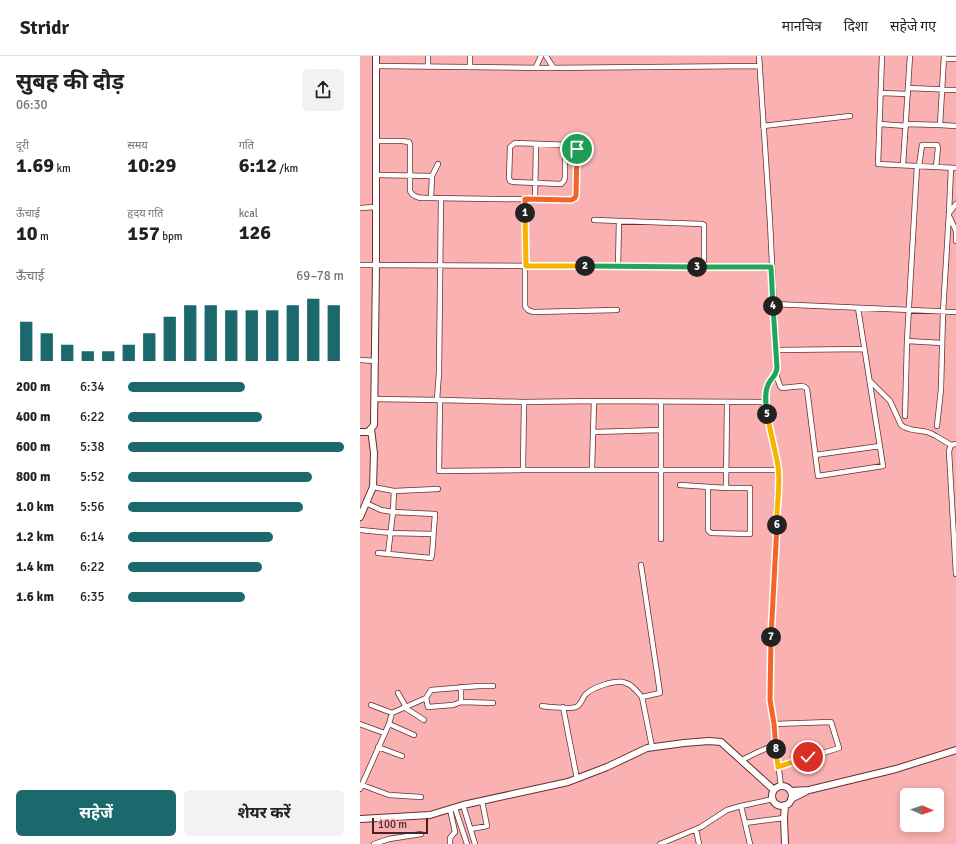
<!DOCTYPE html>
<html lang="hi">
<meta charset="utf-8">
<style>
:root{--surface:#fff;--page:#f2f2f2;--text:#222;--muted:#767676;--line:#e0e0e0;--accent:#1b696c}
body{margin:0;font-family:Signika,"Noto Sans Devanagari",sans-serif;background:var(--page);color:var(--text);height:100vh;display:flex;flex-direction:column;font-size:15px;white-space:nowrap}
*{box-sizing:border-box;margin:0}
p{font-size:13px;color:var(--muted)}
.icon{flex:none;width:22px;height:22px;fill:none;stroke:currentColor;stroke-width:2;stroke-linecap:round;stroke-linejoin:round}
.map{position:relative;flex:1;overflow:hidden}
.details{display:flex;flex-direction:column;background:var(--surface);width:360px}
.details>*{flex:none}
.needle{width:26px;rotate:92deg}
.buttons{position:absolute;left:540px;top:732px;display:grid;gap:8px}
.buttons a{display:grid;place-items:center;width:44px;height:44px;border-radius:6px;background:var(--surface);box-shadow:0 2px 10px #0003;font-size:20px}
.scale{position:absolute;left:12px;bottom:10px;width:56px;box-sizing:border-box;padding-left:4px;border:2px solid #422626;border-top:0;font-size:11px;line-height:14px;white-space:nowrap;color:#422626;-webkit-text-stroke:3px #fab1b1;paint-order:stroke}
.pin{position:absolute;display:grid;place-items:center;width:34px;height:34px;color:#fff;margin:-17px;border:2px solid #fff;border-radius:50%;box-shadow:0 1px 4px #0007}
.km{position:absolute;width:20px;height:20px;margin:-10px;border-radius:50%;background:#222;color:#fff;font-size:11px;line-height:20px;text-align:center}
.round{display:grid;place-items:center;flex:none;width:42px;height:42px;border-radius:6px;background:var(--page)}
.head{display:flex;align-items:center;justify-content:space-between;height:68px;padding:0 16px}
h1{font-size:22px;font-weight:700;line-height:30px}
.figures{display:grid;grid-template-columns:repeat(3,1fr);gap:6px;height:68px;padding:4px 16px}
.figures div{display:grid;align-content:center}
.figures b{font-size:20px;font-weight:700}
.figures small{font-size:11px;font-weight:400}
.figures p{font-size:11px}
.chart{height:112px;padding:8px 16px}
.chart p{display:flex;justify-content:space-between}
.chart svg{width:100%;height:72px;margin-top:4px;stroke:var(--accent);stroke-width:6}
.button{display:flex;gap:8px;margin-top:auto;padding:8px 16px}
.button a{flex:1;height:46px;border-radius:6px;background:var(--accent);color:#fff;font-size:16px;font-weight:700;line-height:46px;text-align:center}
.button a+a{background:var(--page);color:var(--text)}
ul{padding:0 16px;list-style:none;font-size:13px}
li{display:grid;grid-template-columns:64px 48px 1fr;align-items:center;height:30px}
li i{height:10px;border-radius:5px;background:var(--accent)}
header{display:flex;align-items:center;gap:24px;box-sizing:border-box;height:56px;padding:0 20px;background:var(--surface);border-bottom:1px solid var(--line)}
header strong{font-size:19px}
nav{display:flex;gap:22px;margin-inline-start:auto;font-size:14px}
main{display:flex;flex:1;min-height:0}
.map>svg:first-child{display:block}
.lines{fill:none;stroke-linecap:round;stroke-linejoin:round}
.street-casing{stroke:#6a2e31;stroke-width:6}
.secondary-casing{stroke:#6a2e31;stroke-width:8}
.street{stroke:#fff;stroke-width:4.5}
.secondary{stroke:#fff;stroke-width:6}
.split-1-casing{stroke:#fff;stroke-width:8}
.split-2-casing{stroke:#fff;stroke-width:8}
.split-3-casing{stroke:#fff;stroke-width:8}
.split-4-casing{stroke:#fff;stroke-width:8}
.split-5-casing{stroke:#fff;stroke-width:8}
.split-6-casing{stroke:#fff;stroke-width:8}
.split-7-casing{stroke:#fff;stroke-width:8}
.split-8-casing{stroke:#fff;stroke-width:8}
.split-9-casing{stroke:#fff;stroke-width:8}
.split-1{stroke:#f0652b;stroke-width:5}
.split-2{stroke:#f5b400;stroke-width:5}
.split-3{stroke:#22a559;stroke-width:5}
.split-4{stroke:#22a559;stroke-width:5}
.split-5{stroke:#22a559;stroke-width:5}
.split-6{stroke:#f5b400;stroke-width:5}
.split-7{stroke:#f0652b;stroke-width:5}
.split-8{stroke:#f0652b;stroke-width:5}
.split-9{stroke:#f5b400;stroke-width:5}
</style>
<header>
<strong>Stridr</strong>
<nav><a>मानचित्र</a><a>दिशा</a><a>सहेजे गए</a></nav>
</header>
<main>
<section class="details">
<div class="head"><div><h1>सुबह की दौड़</h1><p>06:30</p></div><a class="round"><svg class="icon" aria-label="share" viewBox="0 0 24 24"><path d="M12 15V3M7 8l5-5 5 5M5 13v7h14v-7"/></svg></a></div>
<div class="figures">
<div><p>दूरी</p><b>1.69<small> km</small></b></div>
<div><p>समय</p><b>10:29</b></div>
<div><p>गति</p><b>6:12<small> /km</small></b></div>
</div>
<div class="figures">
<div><p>ऊँचाई</p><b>10<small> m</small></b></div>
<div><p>हृदय गति</p><b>157<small> bpm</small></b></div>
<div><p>kcal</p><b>126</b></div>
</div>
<div class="chart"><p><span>ऊँचाई</span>69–78 m</p>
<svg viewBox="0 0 160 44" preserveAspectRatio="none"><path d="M5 44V20M15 44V27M25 44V34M35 44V38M45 44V38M55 44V34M65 44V27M75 44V17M85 44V10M95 44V10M105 44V13M115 44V13M125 44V13M135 44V10M145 44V6M155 44V10"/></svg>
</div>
<ul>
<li><b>200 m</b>6:34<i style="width:54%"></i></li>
<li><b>400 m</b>6:22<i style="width:62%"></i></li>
<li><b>600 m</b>5:38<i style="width:100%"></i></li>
<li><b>800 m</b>5:52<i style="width:85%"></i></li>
<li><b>1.0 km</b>5:56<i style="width:81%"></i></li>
<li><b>1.2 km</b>6:14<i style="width:67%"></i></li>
<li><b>1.4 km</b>6:22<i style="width:62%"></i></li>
<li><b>1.6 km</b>6:35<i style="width:54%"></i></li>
</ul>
<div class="button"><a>सहेजें</a><a>शेयर करें</a></div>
</section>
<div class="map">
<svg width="596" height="788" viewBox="0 0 596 788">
<rect width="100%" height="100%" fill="#fab1b1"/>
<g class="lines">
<defs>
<path id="street" d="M 110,0 L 110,11
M 186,0 L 193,11
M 399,0 L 410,166 L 417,312 L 416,318 L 409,326 L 406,336 L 406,358 L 418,411 L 418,433 L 416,455 L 417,472 L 412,556 L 410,644 L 421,730
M 522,0 L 518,108 L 596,112
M 584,3 L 596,3
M 16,10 L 184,12 L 399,10
M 68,11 L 68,0
M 176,11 L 181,0
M 548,32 L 596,34
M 521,37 L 548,38
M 520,68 L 546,70
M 546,68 L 580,69 L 584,0
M 580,69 L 596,70
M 403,70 L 490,60
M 17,85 L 42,85 L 49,86 L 50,89 L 50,135 C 54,143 63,142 71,142 L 211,144 L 215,142 L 216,139 L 217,93 L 215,90 L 211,89 L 155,87 L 150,91 L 149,122 L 150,125 L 154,126 L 201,128 L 204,125 L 205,121 L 205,89
M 543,109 L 550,0
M 559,110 L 562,89 L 577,89 L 578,92 L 576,111
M 17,119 L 72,120 L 71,142
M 72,120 L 78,108
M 165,143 L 165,250 C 167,254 169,255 174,256 L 257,254
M 175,143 L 176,88
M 0,152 L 16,151
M 589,156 L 591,112
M 590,162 L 596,175
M 234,164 L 342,168 L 344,169 L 344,211
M 596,177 L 596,185
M 0,209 L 411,211
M 258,210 L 259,165
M 413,248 L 596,256
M 547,285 L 582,287
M 416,294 L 504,293
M 0,304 L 16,305
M 416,318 L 420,330 L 422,332 L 442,330 L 445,331 L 447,333 L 458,420 L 523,410 L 498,252
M 510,325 L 530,345 L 541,369 C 550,377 564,372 574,379
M 14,343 L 80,344 L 79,415 L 163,414
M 77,344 L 79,316 L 81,142
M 80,344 L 164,346 L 163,414 L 418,414
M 234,345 L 406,346
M 164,346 L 234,345 L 232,413
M 545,360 L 547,285 L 557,110
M 577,370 L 581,333 L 583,256 L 589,157 L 596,148
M 233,376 L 301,374
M 576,380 L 591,389
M 596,388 L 591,389 L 589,395 L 596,518
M 455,399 L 520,390
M 320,429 L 366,432
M 13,431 L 34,435 L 78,433
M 348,432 L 348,474 L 351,477 L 390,478 L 390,432 L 366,432 L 367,346
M 6,447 L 21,454 L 33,456 L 75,458 L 72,499 L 71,502 L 18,497
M 0,474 L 31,477 L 73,478
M 301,483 L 301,346
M 28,498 L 33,456 L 34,435
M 281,509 L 300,637 L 282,641 L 292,691
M 101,631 L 101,646
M 38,637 L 46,651
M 66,642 L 68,651 L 93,649 L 101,646 L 133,647
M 11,649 L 32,657
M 182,650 C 188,651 211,653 216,651 C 221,649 222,643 225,639 C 233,631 256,623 266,627 C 273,629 277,636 282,641
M 44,651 L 64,664
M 203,651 L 217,723
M 0,668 L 24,677
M 29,668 L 54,679
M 414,668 L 471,666 L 479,692 L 418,711
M 18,691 L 42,700
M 382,704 L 398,696 L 415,689
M 2,729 L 29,739 L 61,741
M 0,733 L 29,668 L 32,657 L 66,642 L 71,634 L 119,630 L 133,630
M 103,749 L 115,788
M 381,750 L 390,788
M 95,752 L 107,788
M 385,767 L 424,762
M 111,773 L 127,770 L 122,745
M 336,773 L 339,788
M 14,788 L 29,783 L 61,778
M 90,788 L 90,782 L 95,776 L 90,753
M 300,788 L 341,771 L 367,754 L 381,750 L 413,743"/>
<path id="secondary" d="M 0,376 L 8,376 L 14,369 L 16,209 L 16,0
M 0,461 L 13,431 L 14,397 L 11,373
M412 740a10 10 0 1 1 20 0a10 10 0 1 1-20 0Z
M 431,735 L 449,734 L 536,713 L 596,694
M 431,743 L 447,735
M 425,749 L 424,762 L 425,788
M 0,763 L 70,759 L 103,749 L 208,726 L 247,711 L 287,692 L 324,687 L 349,685 L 361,686 L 414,734"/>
</defs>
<!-- street casing -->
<use href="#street" class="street-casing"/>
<!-- secondary casing -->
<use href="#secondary" class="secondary-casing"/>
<!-- street -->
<use href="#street" class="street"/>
<!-- secondary -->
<use href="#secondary" class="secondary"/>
</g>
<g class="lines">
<defs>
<path id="split-1" d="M 165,157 L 165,143 L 211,144 L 215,142 L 216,139 L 217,93"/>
<path id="split-2" d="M 165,157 L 166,210 L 225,210"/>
<path id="split-3" d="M 225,210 L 337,211"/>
<path id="split-4" d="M 337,211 L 411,211 L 413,250"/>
<path id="split-5" d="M 407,358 C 406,349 404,337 408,329 C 411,321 416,321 417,312 L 413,250"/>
<path id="split-6" d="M 407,358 C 410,375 415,393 418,410 C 421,429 416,450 417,469"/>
<path id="split-7" d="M 411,581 L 417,469"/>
<path id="split-8" d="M 411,581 L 410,644 L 414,668 L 416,693"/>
<path id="split-9" d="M 416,693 L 418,711 L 448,701"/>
</defs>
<!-- split-1 casing -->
<use href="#split-1" class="split-1-casing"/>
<!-- split-2 casing -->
<use href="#split-2" class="split-2-casing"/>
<!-- split-3 casing -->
<use href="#split-3" class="split-3-casing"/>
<!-- split-4 casing -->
<use href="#split-4" class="split-4-casing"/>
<!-- split-5 casing -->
<use href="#split-5" class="split-5-casing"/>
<!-- split-6 casing -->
<use href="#split-6" class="split-6-casing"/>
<!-- split-7 casing -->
<use href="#split-7" class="split-7-casing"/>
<!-- split-8 casing -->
<use href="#split-8" class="split-8-casing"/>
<!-- split-9 casing -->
<use href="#split-9" class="split-9-casing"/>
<!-- split-1 -->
<use href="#split-1" class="split-1"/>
<!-- split-2 -->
<use href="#split-2" class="split-2"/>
<!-- split-3 -->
<use href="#split-3" class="split-3"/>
<!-- split-4 -->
<use href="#split-4" class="split-4"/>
<!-- split-5 -->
<use href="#split-5" class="split-5"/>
<!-- split-6 -->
<use href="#split-6" class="split-6"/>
<!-- split-7 -->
<use href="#split-7" class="split-7"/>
<!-- split-8 -->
<use href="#split-8" class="split-8"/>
<!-- split-9 -->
<use href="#split-9" class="split-9"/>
</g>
</svg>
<div class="buttons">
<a><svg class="needle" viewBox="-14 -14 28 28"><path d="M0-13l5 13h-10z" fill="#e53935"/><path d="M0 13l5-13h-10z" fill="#767676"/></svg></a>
</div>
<div class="scale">100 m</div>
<div class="pin" style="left:217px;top:93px;background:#1e9e55"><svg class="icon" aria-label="arrive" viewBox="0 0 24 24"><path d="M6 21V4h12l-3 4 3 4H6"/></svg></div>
<div class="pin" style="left:448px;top:701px;background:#d93025"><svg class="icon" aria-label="check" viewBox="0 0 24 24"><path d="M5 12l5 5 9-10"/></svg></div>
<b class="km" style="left:165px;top:157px">1</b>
<b class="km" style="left:225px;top:210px">2</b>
<b class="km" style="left:337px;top:211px">3</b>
<b class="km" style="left:413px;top:250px">4</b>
<b class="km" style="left:407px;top:358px">5</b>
<b class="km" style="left:417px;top:469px">6</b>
<b class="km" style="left:411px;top:581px">7</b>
<b class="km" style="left:416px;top:693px">8</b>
</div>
</main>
